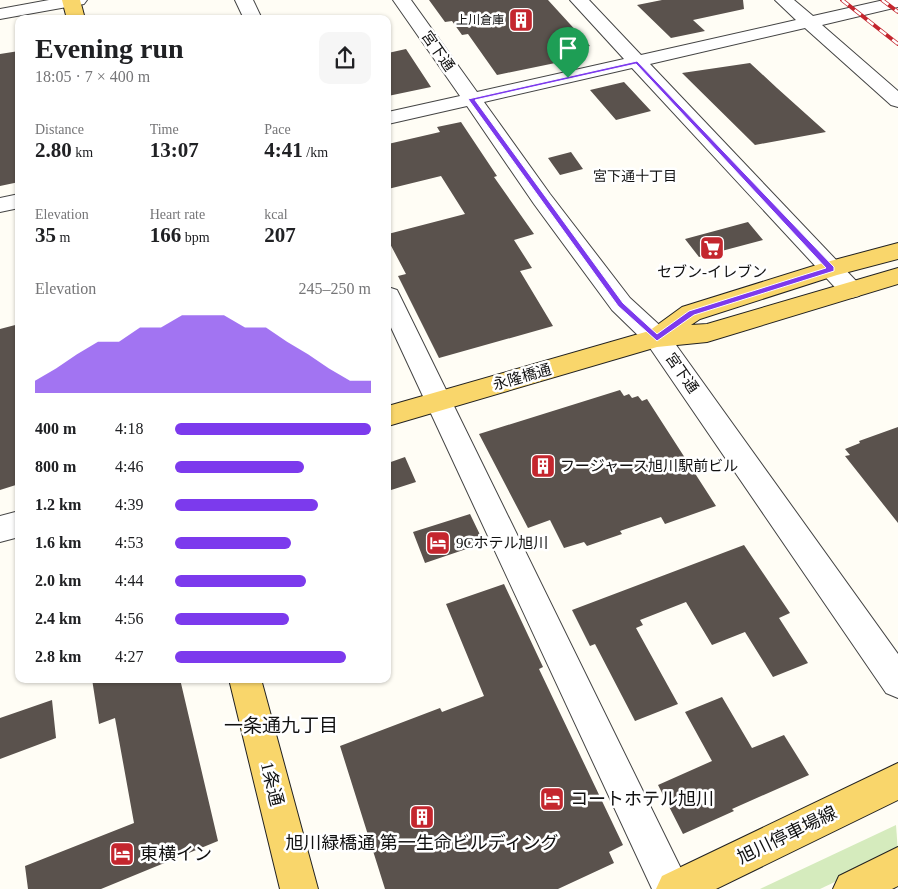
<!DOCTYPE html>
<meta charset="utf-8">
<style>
:root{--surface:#fff;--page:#f6f6f6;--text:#202124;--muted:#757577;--accent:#7c3aed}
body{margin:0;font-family:"Times New Roman","Noto Sans JP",serif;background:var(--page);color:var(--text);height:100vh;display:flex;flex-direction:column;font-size:19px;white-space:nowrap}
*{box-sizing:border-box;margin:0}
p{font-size:16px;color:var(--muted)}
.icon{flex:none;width:28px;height:28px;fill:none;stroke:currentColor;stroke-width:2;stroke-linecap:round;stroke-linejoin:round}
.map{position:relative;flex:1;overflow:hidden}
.details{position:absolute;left:15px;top:15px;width:376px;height:668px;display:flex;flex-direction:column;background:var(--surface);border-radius:10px;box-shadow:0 1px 4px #0004}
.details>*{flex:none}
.pin{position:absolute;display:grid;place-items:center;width:42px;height:42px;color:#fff;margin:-51px -21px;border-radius:50% 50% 50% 0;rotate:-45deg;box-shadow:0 0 5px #0007}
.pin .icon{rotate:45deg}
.round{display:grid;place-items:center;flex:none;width:52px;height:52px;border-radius:10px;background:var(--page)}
.head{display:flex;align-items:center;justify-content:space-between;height:85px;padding:0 20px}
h1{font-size:28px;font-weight:800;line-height:38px}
.figures{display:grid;grid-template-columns:repeat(3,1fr);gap:8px;height:85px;padding:5px 20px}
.figures div{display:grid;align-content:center}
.figures b{font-size:21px;font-weight:800}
.figures small{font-size:14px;font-weight:400}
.figures p{font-size:14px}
.chart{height:140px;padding:10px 20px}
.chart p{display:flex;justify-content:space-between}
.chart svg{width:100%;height:90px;margin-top:5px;fill:var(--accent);opacity:.7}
ul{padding:0 20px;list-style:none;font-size:16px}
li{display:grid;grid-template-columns:80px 60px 1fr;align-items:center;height:38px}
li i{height:12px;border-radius:6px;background:var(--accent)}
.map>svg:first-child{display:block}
.green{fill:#d5ebbd}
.building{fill:#5a524d}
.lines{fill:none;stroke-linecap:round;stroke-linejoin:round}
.minor-casing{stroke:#444;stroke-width:2}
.major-casing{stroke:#222;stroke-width:2}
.minor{fill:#fff;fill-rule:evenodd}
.major{fill:#f9d66b;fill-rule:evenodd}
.rail-casing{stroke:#c4262e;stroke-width:4}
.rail{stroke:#fff;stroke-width:2.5;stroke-dasharray:8;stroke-linecap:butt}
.route{fill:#7c3aed;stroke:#fff;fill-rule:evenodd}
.labels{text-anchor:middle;stroke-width:5;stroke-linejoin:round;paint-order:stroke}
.far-poi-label{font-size:12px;fill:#111;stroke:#fff;text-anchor:end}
.far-neighbourhood-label{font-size:14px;fill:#111;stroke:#fff}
.street-label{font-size:15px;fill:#111;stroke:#fff}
.poi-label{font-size:15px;fill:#111;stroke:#fff;text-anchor:start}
.near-street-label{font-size:18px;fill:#111;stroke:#fff}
.near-poi-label{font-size:18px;fill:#111;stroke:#fff;text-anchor:start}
.near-neighbourhood-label{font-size:19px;fill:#111;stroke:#fff}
</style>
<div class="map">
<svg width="898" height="889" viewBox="0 0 898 889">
<rect width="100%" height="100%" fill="#fffdf5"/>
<!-- green -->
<path class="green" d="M 896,825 L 898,852 L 820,889 L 760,889 Z"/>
<!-- building -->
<path class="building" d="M 429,0 L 548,0 L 590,46 L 558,53 L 565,61 L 497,75 L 468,34 L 462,35 L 452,21 L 445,22 Z
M 662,0 L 743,0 L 744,9 L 693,20 L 705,31 L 671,38 L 637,5 Z
M 406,49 L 431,87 L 388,96 L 388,53 Z
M 19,51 L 19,182 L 0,186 L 0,54 Z
M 750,63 L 777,88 L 826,132 L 755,145 L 682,73 Z
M 624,82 L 651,111 L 616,120 L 590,90 Z
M 461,122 L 497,176 L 494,177 L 534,234 L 514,240 L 532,268 L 520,271 L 553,326 L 439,358 L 398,276 L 406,274 L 388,240 L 388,234 L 465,214 L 441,176 L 388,189 L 388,144 L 440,132 L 437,127 Z
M 571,152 L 583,169 L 560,175 L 548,158 Z
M 748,222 L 763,240 L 699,257 L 685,239 Z
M 19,324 L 19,484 L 0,490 L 0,329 Z
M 620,390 L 624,396 L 629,394 L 632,398 L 638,396 L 642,401 L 647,399 L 716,506 L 665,524 L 661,517 L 620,531 L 622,534 L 587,546 L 584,542 L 564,548 L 550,520 L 528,528 L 479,434 Z
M 898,427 L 898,523 L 845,456 L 850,455 L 845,449 L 860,443 L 859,441 Z
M 405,457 L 416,482 L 388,491 L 388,463 Z
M 470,514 L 484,543 L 425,563 L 413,532 Z
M 744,545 L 790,613 L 779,618 L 808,663 L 773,677 L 745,632 L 712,645 L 686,602 L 640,620 L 643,625 L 636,628 L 678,704 L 635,721 L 595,644 L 590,646 L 572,610 Z
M 504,584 L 543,667 L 539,669 L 623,845 L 609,852 L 614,863 L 558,889 L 385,889 L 340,746 L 440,708 L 442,712 L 484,696 L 446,604 Z
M 92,679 L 180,679 L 218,841 L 101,889 L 28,889 L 25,866 L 134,823 L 115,718 L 99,724 Z
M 722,697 L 752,748 L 784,735 L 809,775 L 732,809 L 734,811 L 683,834 L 658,785 L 712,761 L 685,712 Z
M 52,700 L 56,738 L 0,759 L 0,718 Z"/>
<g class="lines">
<defs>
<path id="minor" d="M 49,0 L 87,0 L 84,4 L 78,5 L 0,19 L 0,9 Z
M 235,0 L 253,0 L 262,19 L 244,19 Z
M 393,0 L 411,0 L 477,92 L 624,59 L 570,0 L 589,0 L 641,55 L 796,20 L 775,0 L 794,0 L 813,16 L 884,0 L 898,0 L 898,7 L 822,25 L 898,91 L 898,107 L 891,105 L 805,28 L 650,64 L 859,284 L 863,290 L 859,296 L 851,298 L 843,296 L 632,68 L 484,102 L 550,194 L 630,298 L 666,331 L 898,654 L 898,698 L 886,693 L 648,345 L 612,310 L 534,204 L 467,106 L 388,124 L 388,112 L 460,96 Z
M 19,194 L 19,208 L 0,212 L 0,198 Z
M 388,287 L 397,290 L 400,296 L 691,889 L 652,889 L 388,321 Z
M 19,511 L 19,537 L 0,542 L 0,516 Z"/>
<path id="major" d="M 62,0 L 80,0 L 85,19 L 67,19 Z
M 898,243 L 898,259 L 837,275 L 700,319 L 691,325 L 707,324 L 898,268 L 898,284 L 707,342 L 657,347 L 388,426 L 388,406 L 649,331 L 682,307 L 823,263 Z
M 229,679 L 261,679 L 318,889 L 280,889 Z
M 898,763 L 898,800 L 716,889 L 656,889 L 662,876 Z
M 898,847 L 898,886 L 892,889 L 833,889 L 839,876 Z"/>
</defs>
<!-- minor casing -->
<use href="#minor" class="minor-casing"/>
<!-- major casing -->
<use href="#major" class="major-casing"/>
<!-- minor -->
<use href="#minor" class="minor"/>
<!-- major -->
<use href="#major" class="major"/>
<defs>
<path id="rail" d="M 842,0 L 898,44
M 882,0 L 898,12"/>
</defs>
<!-- rail casing -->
<use href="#rail" class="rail-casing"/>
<!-- rail -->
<use href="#rail" class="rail"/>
</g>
<!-- route -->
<path class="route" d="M 637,61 L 834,267 L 834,271 L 694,315 L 657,341 L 618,306 L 468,99 ZM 636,64 L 826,268 L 689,311 L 657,334 L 623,303 L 475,100 Z"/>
<!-- icons -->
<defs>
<symbol id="building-square" viewBox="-11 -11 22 22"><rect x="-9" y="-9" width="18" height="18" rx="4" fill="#c4262e" stroke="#fff"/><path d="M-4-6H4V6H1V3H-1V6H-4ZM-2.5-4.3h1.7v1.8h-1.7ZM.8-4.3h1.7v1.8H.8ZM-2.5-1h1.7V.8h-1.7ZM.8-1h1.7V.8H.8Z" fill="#fff"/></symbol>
<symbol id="supermarket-square" viewBox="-11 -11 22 22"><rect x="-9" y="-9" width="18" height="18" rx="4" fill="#c4262e" stroke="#fff"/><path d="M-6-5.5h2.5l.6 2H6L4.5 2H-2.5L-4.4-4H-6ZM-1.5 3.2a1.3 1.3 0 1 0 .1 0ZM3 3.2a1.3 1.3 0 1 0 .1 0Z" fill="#fff"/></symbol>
<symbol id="hotel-square" viewBox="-11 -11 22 22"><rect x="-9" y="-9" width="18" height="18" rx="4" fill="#c4262e" stroke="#fff"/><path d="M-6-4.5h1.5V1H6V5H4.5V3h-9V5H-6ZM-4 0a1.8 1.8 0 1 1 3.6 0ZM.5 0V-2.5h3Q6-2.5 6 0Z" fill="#fff"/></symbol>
</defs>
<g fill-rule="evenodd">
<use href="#building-square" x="507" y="6" width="28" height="28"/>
<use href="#supermarket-square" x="698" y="234" width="28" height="28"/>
<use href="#building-square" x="529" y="452" width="28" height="28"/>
<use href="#hotel-square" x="424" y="529" width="28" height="28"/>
<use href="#hotel-square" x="538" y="785" width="28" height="28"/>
<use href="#building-square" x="408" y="803" width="28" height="28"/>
<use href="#hotel-square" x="108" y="840" width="28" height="28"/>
</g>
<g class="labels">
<!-- far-poi labels -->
<g class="far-poi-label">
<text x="504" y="24">上川倉庫</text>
</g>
<!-- far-neighbourhood labels -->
<g class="far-neighbourhood-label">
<text x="635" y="181">宮下通十丁目</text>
</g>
<!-- street labels -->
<g class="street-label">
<text transform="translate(438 51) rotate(55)" y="5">宮下通</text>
<text transform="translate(682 373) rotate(55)" y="5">宮下通</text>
<text transform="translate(522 377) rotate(-16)" y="5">永隆橋通</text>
</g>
<!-- poi labels -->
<g class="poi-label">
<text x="712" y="277" text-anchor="middle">セブン-イレブン</text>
<text x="560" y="471">フージャース旭川駅前ビル</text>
<text x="456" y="548">9Cホテル旭川</text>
</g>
<!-- near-street labels -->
<g class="near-street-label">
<text transform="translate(272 784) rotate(76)" y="6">1条通</text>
<text transform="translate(787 835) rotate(-26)" y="6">旭川停車場線</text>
</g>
<!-- near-poi labels -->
<g class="near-poi-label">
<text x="570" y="805">コートホテル旭川</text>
<text x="422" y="849" text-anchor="middle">旭川緑橋通 第一生命ビルディング</text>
<text x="140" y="860">東横イン</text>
</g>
<!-- near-neighbourhood labels -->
<g class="near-neighbourhood-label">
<text x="281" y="732">一条通九丁目</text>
</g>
</g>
</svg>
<div class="pin" style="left:568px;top:78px;background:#1e9e55"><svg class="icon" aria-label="arrive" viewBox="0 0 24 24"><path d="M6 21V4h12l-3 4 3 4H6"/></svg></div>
<section class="details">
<div class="head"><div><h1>Evening run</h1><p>18:05 · 7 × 400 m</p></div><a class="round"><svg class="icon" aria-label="share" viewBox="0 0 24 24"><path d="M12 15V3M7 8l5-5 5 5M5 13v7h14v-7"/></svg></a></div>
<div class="figures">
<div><p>Distance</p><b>2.80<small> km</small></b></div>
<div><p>Time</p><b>13:07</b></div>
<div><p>Pace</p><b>4:41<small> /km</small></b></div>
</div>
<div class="figures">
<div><p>Elevation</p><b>35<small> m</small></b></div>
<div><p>Heart rate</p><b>166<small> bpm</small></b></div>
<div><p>kcal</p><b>207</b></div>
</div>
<div class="chart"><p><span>Elevation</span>245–250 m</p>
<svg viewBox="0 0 160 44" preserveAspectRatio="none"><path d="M0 44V38L10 32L20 25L30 19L40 19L50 12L60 12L70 6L80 6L90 6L100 12L110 12L120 19L130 25L140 32L150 38L160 38V44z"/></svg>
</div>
<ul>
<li><b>400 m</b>4:18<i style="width:100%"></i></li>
<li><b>800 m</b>4:46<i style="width:66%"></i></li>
<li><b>1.2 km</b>4:39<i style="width:73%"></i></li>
<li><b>1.6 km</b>4:53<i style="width:59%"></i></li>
<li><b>2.0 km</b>4:44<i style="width:67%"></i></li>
<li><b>2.4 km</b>4:56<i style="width:58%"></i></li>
<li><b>2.8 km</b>4:27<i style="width:87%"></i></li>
</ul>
</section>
</div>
